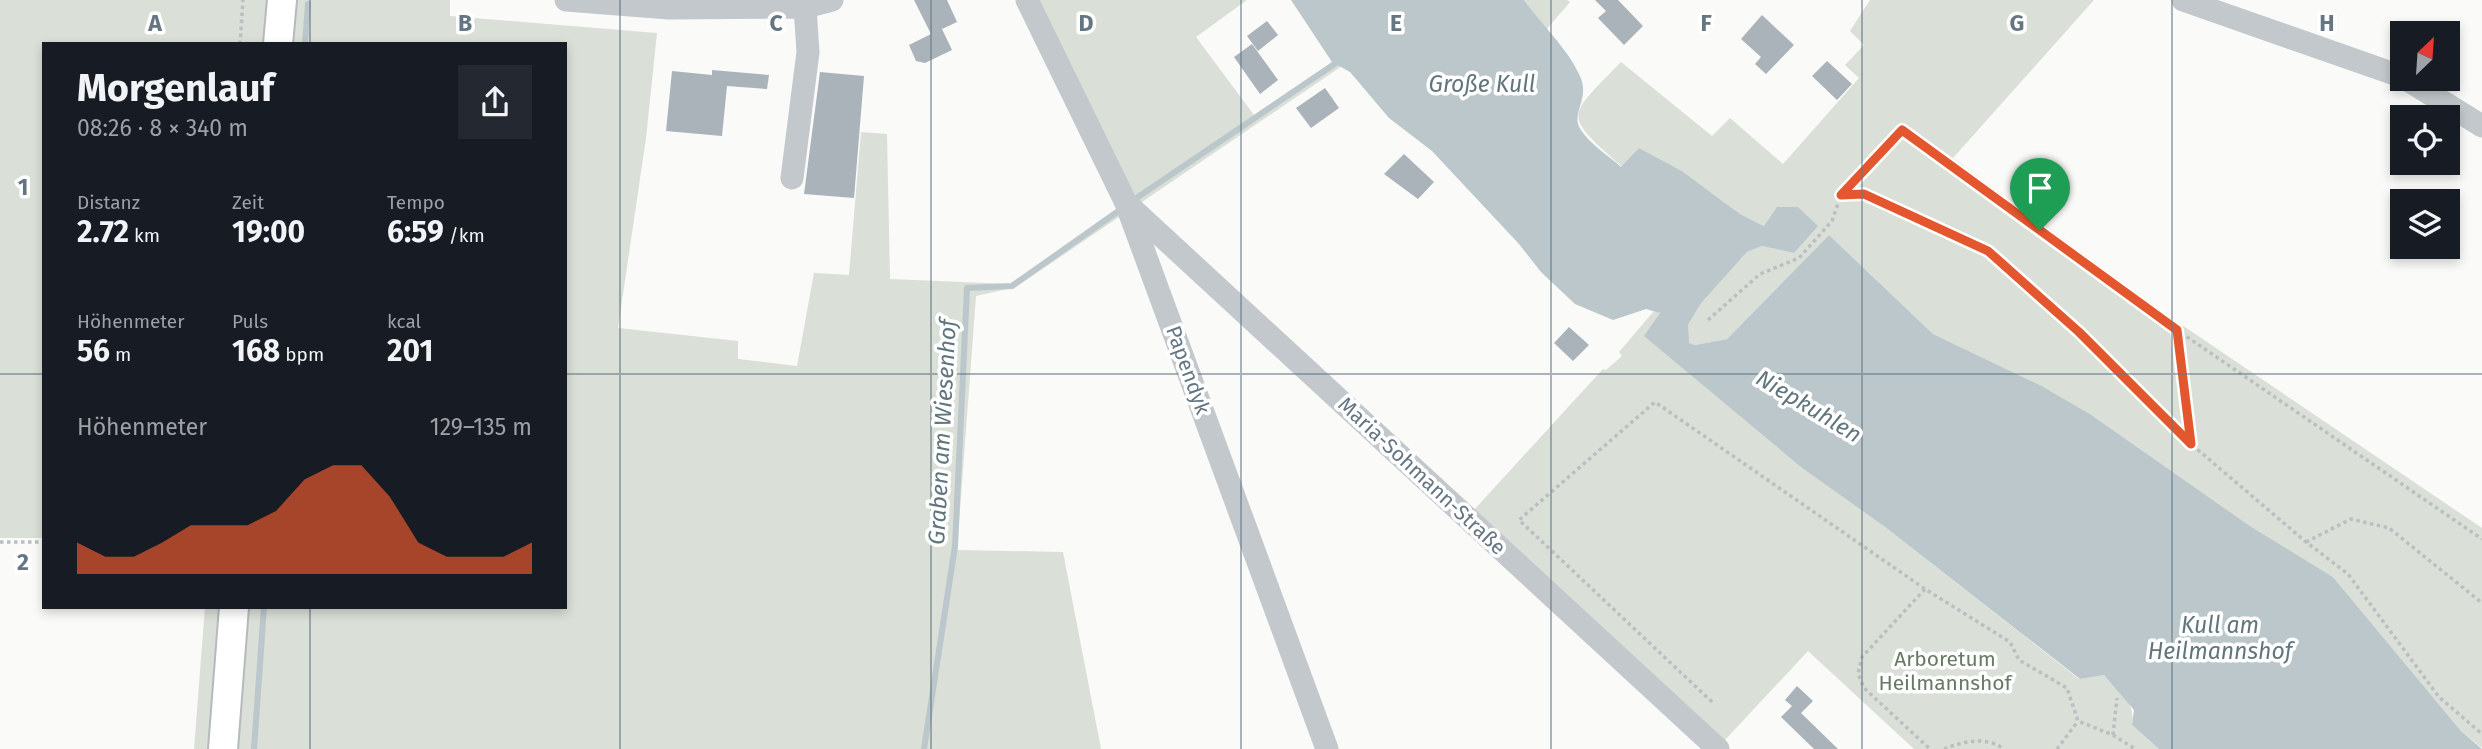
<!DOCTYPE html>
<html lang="de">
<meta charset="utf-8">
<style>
:root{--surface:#171b24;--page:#242831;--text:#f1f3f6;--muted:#9ea1a6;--accent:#e4572e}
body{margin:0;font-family:"Fira Sans",sans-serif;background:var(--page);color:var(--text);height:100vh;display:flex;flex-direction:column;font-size:26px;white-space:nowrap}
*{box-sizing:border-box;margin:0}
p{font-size:23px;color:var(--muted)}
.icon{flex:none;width:38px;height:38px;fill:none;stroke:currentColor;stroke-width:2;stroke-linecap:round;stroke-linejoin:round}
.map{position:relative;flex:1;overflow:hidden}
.side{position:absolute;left:42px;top:42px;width:525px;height:567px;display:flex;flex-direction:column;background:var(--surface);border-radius:0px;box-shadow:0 4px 10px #0003}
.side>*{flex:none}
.needle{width:46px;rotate:25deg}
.controls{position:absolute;left:2390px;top:21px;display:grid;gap:14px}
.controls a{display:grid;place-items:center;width:70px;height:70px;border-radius:0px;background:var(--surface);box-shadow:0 4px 10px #0003;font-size:35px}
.pin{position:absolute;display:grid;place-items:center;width:60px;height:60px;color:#fff;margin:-72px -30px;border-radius:50% 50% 50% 0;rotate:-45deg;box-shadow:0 0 7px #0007}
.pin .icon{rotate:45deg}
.round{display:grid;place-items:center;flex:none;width:74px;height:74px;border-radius:0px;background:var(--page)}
.summary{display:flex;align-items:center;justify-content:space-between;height:119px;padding:0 35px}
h1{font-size:38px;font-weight:700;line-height:52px}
.figures{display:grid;grid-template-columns:repeat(3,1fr);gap:10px;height:119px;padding:7px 35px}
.figures div{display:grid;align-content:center}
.figures b{font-size:30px;font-weight:700}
.figures small{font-size:19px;font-weight:400}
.figures p{font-size:19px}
.chart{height:196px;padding:14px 35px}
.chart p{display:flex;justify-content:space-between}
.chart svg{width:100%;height:126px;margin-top:7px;fill:var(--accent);opacity:.7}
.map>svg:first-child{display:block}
.green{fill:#dadfd7}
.water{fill:#bbc7cb}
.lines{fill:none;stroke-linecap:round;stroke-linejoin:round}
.stream{stroke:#bbc7cb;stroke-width:6}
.building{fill:#aab3b9}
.major-casing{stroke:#b5babe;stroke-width:32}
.path{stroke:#bbbfc2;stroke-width:3.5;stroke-dasharray:3.5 3.5;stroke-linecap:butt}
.minor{stroke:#c3c8cc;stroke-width:23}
.major{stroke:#fff;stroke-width:28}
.route-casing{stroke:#fff;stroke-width:14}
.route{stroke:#e4572e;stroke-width:9}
.grid{fill:none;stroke:#657683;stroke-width:2;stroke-opacity:0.55}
.labels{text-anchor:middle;stroke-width:7;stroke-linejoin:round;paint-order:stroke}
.street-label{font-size:21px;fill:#657683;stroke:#fff}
.park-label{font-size:21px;fill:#687a64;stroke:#fff}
.water-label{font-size:23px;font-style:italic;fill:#60757c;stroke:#fff}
.grid-label{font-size:23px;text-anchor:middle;font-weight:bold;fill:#657683;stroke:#fff;stroke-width:7;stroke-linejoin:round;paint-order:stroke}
</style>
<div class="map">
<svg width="2482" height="749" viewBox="0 0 2482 749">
<rect width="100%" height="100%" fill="#fafaf8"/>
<!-- green -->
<path class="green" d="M 0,0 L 271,0 L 267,44 L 44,44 L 44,538 L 0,538 Z
M 290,0 L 450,0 L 450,16 L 657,33 L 646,138 L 618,328 L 738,341 L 738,359 L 797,366 L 814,273 L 849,275 L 861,132 L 887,134 L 890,279 L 1010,284 L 1120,209 L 1122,215 L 1016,287 L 976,296 L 957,550 L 1063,552 L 1101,749 L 230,749 L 242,607 L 565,607 L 565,44 L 287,44 Z
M 1037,0 L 1247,0 L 1196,37 L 1254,115 L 1332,62 L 1342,66 L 1139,204 Z
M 1524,0 L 1567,0 L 1570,2 L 1546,30 Z
M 1870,0 L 2094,0 L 1953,158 L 2179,323 L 2482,528 L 2482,748 L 2461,731 L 2333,577 L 2250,526 L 2090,414 L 2040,385 L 1933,334 L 1829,235 L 1727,339 L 1695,345 L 1688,343 L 1688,325 L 1701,302 L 1747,252 L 1762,246 L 1794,253 L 1764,226 L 1740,214 L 1682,171 L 1639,148 L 1622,167 C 1562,113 1566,119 1621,62 L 1712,136 L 1730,118 L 1783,164 L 1859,78 L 1845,65 L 1864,45 L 1850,31 Z
M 1654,311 L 1660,313 L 1645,336 L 1802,468 L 1885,527 L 2079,679 L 2104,675 C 2119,691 2136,701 2132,725 L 2159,749 L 1914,749 L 1808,651 L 1724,741 L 1473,511 L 1603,369 L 1606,370 L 1622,356 L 1619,352 Z
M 205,607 L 222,607 L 211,749 L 194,749 Z"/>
<!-- water -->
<path class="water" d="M 1291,0 L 1524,0 C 1541,24 1567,48 1579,74 C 1592,99 1569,113 1581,130 C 1590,144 1609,156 1621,167 L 1639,148 L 1682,171 L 1740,214 L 1764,226 L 1777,207 L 1798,207 L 1818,226 L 1794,253 L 1762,246 L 1747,252 L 1701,303 L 1688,325 L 1689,343 L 1695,345 L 1727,339 L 1829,235 L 1933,334 L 2040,385 L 2090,414 L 2250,526 L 2333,577 L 2461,731 L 2482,749 L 2159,749 L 2132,725 L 2134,710 L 2104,675 L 2080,679 L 1885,527 L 1802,468 L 1644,336 L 1660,313 L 1646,309 L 1613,320 L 1575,304 L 1541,272 L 1519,244 L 1432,151 L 1389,118 L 1350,72 L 1332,62 Z"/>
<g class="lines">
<!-- stream -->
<path class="stream" d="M 305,44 L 308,4
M 1138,197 L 1342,59
M 254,749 L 264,607
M 924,749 L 955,546 L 967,288 L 1012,286 L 1117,212"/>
</g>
<!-- building -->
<path class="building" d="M 914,0 L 947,0 L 957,22 L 942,29 L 952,50 L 925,63 L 916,61 L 909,45 L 931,34 Z
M 1595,0 L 1618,0 L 1643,26 L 1624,45 L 1598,18 L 1606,11 Z
M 1762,15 L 1794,45 L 1766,74 L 1755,64 L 1761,57 L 1741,39 Z
M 1267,21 L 1278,35 L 1258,51 L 1247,36 Z
M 1252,44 L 1278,80 L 1260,94 L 1234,57 Z
M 1827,61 L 1852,84 L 1837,100 L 1812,76 Z
M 712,70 L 769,75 L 767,89 L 727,86 L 722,136 L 666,131 L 672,71 L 712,75 Z
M 820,72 L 864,76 L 854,198 L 804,194 Z
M 1325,88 L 1339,108 L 1311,128 L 1296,108 Z
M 1404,154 L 1434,182 L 1418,199 L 1384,174 Z
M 1569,327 L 1589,345 L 1573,361 L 1554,343 Z
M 1797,686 L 1813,701 L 1801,713 L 1838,749 L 1814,749 L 1781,717 L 1792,706 L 1785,700 Z"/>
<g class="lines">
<defs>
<path id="major" d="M 278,44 L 282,0
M 223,749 L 234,607"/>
</defs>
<!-- major casing -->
<use href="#major" class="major-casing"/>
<!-- path -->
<path class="path" d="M 240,44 L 243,0
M 1841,195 L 1902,130 L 2177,330 L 2482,539
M 1708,320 L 1760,274 L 1799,258 L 1832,221 L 1841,195 L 1864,194 L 1988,251 L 2079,332 L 2191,444 L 2306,542 L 2348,574 L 2439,697 L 2482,734
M 2177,330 L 2191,443
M 0,542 L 44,542
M 2306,542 L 2351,519 L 2389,528 L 2482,603
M 1925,589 L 1862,657 L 1858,674 L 1864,688 L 1930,749
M 1712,702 L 1519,520 L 1655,402 L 1925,589 L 2010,642 L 2019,660 L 2067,688 L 2078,721 L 2113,735 L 2135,749
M 2113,735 L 2117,698
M 1944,749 C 1964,741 1986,736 2004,749
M 2057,749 L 2078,721"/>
<!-- minor -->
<path class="minor" d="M 566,0 L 669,8 L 805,7 L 832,0
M 1027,0 L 1126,203 L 1327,749
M 2183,0 L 2403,77
M 2406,79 L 2482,126
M 792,178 L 808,52 L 805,7
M 1128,205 L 1718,749"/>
<!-- major -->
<use href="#major" class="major"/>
</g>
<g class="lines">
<defs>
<path id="route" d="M 1902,130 L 2177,330 L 2191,444 L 2079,332 L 1988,251 L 1864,194 L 1841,195 Z"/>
</defs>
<!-- route casing -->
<use href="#route" class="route-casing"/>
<!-- route -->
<use href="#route" class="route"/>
</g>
<!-- grid -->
<path class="grid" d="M 310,0 L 310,44M 620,0 L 620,749M 931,0 L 931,749M 1241,0 L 1241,749M 1551,0 L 1551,749M 1862,0 L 1862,749M 2172,0 L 2172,749M 0,374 L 44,374M 565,374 L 2482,374M 310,607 L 310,749"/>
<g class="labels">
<!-- street labels -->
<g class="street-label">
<text transform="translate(1188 370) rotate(70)" y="7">Papendyk</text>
<text transform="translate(1422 476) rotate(43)" y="7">Maria-Sohmann-Straße</text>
</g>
<!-- park labels -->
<g class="park-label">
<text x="1945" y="666">Arboretum<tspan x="1945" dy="24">Heilmannshof</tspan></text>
</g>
<!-- water labels -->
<g class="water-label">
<text x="1482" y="92">Große Kull</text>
<text transform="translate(1809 406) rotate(31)" y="8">Niepkuhlen</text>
<text transform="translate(942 432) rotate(-87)" y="8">Graben am Wiesenhof</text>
<text x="2220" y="633">Kull am<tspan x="2220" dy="26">Heilmannshof</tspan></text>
</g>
</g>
<g class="grid-label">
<text x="155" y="31">A</text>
<text x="465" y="31">B</text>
<text x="776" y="31">C</text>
<text x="1086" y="31">D</text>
<text x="1396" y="31">E</text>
<text x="1706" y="31">F</text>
<text x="2017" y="31">G</text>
<text x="2327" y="31">H</text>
<text x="23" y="195">1</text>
<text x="23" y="570">2</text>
</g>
</svg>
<div class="controls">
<a><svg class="needle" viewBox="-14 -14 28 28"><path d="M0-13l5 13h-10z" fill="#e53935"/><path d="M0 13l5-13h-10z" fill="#9ea1a6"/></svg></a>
<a><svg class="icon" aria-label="locate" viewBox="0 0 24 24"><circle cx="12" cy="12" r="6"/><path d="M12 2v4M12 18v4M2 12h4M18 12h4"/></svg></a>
<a><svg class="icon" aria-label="layers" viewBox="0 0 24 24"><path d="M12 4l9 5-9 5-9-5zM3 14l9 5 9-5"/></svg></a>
</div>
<div class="pin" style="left:2040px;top:230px;background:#1e9e55"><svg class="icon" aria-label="arrive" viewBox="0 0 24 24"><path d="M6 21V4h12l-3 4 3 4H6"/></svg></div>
<section class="side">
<div class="summary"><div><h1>Morgenlauf</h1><p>08:26 · 8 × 340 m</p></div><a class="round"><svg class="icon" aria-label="share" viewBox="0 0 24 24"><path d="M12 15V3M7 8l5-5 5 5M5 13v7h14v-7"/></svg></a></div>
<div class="figures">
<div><p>Distanz</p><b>2.72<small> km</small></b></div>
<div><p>Zeit</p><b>19:00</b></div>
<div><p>Tempo</p><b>6:59<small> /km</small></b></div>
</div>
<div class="figures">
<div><p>Höhenmeter</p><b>56<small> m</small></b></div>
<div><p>Puls</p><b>168<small> bpm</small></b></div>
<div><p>kcal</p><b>201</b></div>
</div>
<div class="chart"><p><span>Höhenmeter</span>129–135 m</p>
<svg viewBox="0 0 160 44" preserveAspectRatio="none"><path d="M0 44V33L10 38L20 38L30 33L40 27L50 27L60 27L70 22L80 11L90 6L100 6L110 17L120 33L130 38L140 38L150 38L160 33V44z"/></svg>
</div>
</section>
</div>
